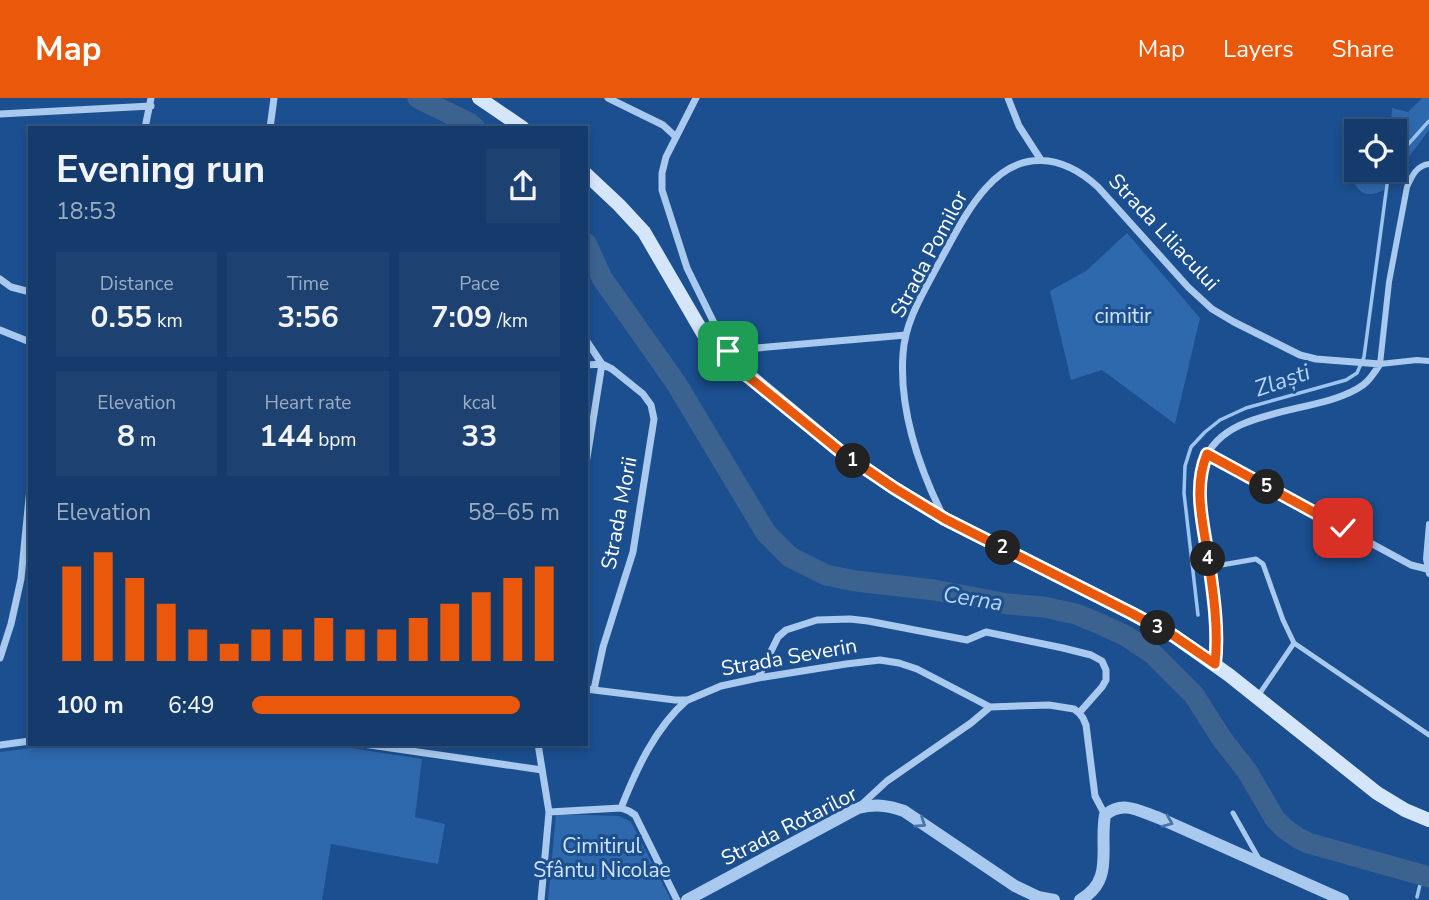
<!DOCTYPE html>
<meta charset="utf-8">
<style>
:root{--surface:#143b6b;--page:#1d4271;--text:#f1f3f6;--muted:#9dadc1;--line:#33557e;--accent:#ea580c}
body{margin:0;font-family:"Nunito Sans",sans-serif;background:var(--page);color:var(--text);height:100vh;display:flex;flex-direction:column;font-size:26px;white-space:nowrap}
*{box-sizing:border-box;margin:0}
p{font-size:23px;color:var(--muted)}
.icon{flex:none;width:38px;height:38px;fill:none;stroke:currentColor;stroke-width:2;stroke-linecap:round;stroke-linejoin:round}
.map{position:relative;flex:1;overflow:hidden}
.side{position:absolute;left:28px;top:28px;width:560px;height:620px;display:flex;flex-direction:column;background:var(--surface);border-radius:0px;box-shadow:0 4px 10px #0003,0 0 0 2px var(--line)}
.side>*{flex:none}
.fabs{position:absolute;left:1344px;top:21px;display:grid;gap:14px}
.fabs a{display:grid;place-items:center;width:63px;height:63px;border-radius:0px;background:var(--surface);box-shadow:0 4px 10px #0003,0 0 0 2px var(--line);font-size:35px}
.pin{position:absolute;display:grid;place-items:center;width:60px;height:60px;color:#fff;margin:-30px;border-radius:14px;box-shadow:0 4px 10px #0006}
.km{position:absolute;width:35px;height:35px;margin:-18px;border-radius:50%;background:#222;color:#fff;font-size:19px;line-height:35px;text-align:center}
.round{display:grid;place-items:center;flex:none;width:74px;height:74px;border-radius:0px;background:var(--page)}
.overview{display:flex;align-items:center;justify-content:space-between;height:119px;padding:0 28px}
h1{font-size:38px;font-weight:700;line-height:52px}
.stats{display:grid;grid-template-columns:repeat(3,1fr);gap:10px;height:119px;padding:7px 28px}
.stats div{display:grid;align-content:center;border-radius:0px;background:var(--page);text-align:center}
.stats b{font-size:30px;font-weight:700}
.stats small{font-size:19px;font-weight:400}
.stats p{font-size:19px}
.chart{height:196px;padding:14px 28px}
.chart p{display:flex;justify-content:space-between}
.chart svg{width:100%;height:126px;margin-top:7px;stroke:var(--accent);stroke-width:6}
ul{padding:0 28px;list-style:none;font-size:23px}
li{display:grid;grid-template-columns:112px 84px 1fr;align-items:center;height:52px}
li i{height:18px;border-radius:9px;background:var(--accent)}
header{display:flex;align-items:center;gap:42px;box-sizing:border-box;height:98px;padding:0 35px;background:var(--accent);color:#fff}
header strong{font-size:33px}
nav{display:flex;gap:38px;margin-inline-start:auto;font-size:24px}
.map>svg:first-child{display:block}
.green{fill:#2e69ad}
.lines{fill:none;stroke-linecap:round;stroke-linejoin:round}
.stream{stroke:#9cc4f0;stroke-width:3.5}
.river{stroke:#3c6290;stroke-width:21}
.service{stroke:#a9c9ee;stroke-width:5}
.pedestrian{stroke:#a9c9ee;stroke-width:6}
.minor{stroke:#a9c9ee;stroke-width:7}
.tertiary{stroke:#a9c9ee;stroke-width:12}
.secondary{stroke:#d6e6fa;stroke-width:14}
.oneway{stroke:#4674ac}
.route-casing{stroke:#fff;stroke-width:14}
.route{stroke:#ea580c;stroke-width:9}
.labels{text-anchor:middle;stroke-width:6;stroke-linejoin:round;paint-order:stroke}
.street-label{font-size:21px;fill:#fff;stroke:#1b4f8f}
.park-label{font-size:21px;fill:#cfe3fa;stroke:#1b4f8f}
.water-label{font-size:23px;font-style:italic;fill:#b5d3f5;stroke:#1b4f8f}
</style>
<header>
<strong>Map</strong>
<nav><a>Map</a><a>Layers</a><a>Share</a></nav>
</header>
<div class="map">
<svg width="1429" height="802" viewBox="0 0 1429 802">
<rect width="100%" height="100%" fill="#1b4f8f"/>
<!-- green -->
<path class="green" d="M 1422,0 L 1429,0 L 1429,32 L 1384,92 C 1362,104 1349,87 1353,66 L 1356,65 L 1356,72 L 1395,72 L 1395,33 L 1382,33 L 1383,32 L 1391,27 L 1392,10 L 1408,14 Z
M 1127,135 L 1200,220 L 1175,326 L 1102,272 L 1071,282 L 1050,193 L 1086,173 Z
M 62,646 L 325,646 L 422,661 L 415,719 L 445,726 L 438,766 L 331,746 L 322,802 L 0,802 L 0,654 Z
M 556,716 L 619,718 L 631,724 L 671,802 L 548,802 Z"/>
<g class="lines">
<!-- stream -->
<path class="stream" d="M 1395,61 L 1429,23
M 1198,517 L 1184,395 L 1185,368 L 1191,349 L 1205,334 L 1220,322 L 1246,310 L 1346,282 L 1357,275 L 1364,259 L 1389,72
M 1417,799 L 1422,778"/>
<!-- river -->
<path class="river" d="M 418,0 L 469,25 L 475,30
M 586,145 L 602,180 L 676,285 L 766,435 L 790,459 L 826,477 L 856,483 L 934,492 L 1008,506 L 1044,509 L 1076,516 L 1098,525 L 1126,538 L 1153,556 L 1194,597 L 1222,641 L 1247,673 L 1275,721 L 1284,730 L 1298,740 L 1308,745 L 1429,779"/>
<!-- service -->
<path class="service" d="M 1210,469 L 1256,461 L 1263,466 L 1283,522 L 1294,545 L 1429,637
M 1258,598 L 1294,545
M 1233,715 L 1259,761"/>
<!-- pedestrian -->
<path class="pedestrian" d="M 1429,66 C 1416,68 1412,78 1407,89 L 1389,184 L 1380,266 L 1417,262 L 1429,263
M 1429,426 L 1426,461 L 1429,476"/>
<!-- minor -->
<path class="minor" d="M 608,0 L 663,27 L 676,39
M 696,0 L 666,59 L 662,75 L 662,92 L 687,170 L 716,229 L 717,239 L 716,249
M 1008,0 L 1019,28 L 1041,62
M 0,16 L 151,8
M 145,30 L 151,0
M 270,30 L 274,0
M 0,181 L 11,189 L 30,194
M 0,232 L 30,244
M 586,242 L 602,266 L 612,271 L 643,296 L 651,307 L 654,321 L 633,454 L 603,549 L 594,591
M 724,257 L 728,253 L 734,252 L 906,237
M 586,267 L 602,266 L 586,366
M 1207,356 L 1411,467 L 1427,471
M 942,416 C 918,367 899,311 903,256 C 905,222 925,192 940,163 C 954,138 967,111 986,90 C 1020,51 1062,56 1098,89 L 1188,189 L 1212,211 L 1234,224 L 1300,257 L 1316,261 L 1380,266 C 1375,274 1370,282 1363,287 C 1320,318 1224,306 1204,364 C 1194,392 1203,425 1207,454 C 1213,490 1219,529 1215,566
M 0,560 L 11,526 L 21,481 L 30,390
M 758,580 L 778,539 L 786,532 L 817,522 L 850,521 L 868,523 L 967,542 L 986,534 L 1063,550 L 1091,557 L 1102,563 L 1106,572 L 1106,582 L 1102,589 L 1079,615
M 586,591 L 675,602 L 688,602 L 721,588 L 758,580 L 846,566 L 880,562 L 899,565 L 917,571 L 990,609
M 1079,615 L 1083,620 L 1086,627 L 1095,698 L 1105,717
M 363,646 L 542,672
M 538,646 L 549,714 L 541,802
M 0,647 L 30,643
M 860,708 L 887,683 L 971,625 L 990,609 L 1049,607 L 1074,611 L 1079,615
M 621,710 C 636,672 655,630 687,602
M 549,714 L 621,710 L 629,713 L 635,717 L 677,802"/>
<!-- tertiary -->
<path class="tertiary" d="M 687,802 L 858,710 C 875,706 887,707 904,713 L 1015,788 L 1038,799 L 1054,802
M 1080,802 C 1115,783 1099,749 1105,717 C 1123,702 1139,713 1159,720 L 1343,802"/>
<!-- secondary -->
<path class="secondary" d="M 479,0 L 523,30
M 586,76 L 619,107 L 644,134 L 704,237 L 716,250 L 841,354 L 894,390 L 945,421 L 1131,515 L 1174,538 L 1229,577 L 1377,695 L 1405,712 L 1429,722"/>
</g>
<!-- one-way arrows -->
<defs><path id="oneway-chevron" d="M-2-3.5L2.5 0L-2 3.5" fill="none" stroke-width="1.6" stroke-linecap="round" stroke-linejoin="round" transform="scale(1.75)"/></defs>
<g class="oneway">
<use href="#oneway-chevron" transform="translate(1168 724) rotate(23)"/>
<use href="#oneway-chevron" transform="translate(921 725) rotate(34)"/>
</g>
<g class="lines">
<defs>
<path id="route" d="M 728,253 L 723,258 L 841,354 L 894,390 L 945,421 L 1131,515 L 1174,538 L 1215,566 C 1219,531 1213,493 1208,458 C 1203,425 1193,389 1207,356 L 1343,430"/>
</defs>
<!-- route casing -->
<use href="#route" class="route-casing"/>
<!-- route -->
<use href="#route" class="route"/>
</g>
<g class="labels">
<!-- street labels -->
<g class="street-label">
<text transform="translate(1164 134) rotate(47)" y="7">Strada Liliacului</text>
<text transform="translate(929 156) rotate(-62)" y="7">Strada Pomilor</text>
<text transform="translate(619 415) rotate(-79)" y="7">Strada Morii</text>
<text transform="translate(789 559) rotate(-10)" y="7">Strada Severin</text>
<text transform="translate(789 728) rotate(-27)" y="7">Strada Rotarilor</text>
</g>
<!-- park labels -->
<g class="park-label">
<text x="1123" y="225">cimitir</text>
<text x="602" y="755">Cimitirul<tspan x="602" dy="24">Sfântu Nicolae</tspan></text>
</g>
<!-- water labels -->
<g class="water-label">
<text transform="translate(1282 282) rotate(-19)" y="8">Zlaști</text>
<text transform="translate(973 500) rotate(9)" y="8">Cerna</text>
</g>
</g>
</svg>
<div class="fabs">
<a><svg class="icon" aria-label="locate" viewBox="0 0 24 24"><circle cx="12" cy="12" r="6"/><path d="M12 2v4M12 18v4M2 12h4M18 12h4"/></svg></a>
</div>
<div class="pin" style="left:728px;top:253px;background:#1e9e55"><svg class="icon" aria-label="arrive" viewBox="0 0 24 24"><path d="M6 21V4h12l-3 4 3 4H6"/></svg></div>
<div class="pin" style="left:1343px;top:430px;background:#d93025"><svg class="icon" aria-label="check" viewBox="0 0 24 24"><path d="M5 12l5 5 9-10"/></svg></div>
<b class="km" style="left:853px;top:363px">1</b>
<b class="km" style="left:1003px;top:450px">2</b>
<b class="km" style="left:1158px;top:530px">3</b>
<b class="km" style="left:1208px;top:461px">4</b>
<b class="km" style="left:1267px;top:389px">5</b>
<section class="side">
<div class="overview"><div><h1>Evening run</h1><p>18:53</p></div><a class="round"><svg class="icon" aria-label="share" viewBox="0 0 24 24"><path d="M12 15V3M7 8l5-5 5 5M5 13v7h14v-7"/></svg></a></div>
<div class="stats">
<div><p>Distance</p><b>0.55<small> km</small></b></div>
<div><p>Time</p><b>3:56</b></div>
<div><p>Pace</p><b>7:09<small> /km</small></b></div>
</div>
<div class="stats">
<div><p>Elevation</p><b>8<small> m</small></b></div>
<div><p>Heart rate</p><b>144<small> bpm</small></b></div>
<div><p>kcal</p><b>33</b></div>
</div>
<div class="chart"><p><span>Elevation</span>58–65 m</p>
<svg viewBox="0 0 160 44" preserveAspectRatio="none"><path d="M5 44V11M15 44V6M25 44V15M35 44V24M45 44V33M55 44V38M65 44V33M75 44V33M85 44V29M95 44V33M105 44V33M115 44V29M125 44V24M135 44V20M145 44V15M155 44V11"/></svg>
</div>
<ul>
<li><b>100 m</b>6:49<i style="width:87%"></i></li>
</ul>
</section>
</div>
